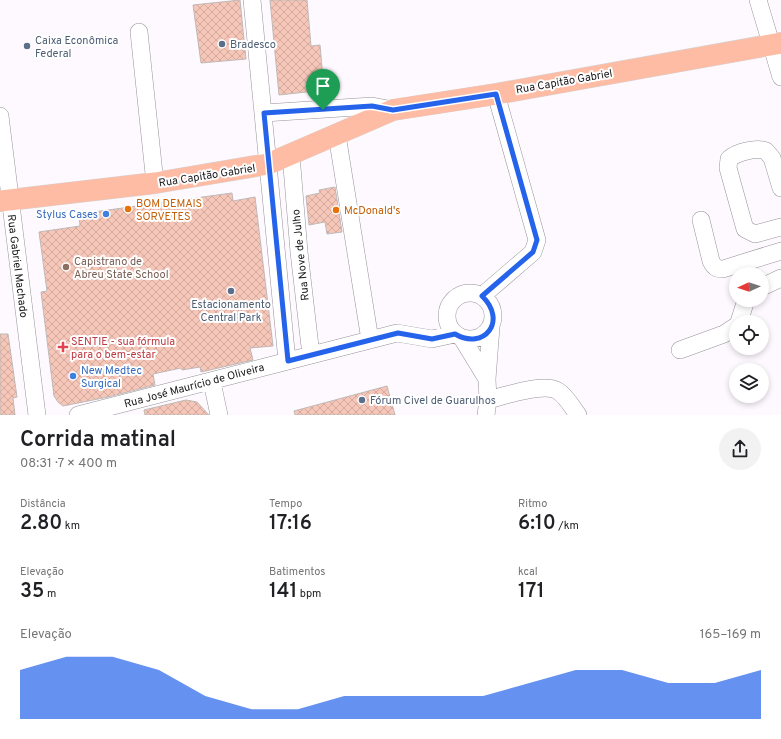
<!DOCTYPE html>
<html lang="pt">
<meta charset="utf-8">
<style>
:root{--surface:#fff;--page:#f2f2f2;--text:#202124;--muted:#757577;--accent:#2563eb}
body{margin:0;font-family:Overpass,sans-serif;background:var(--page);color:var(--text);height:100vh;display:flex;flex-direction:column;font-size:15px;white-space:nowrap}
*{box-sizing:border-box;margin:0}
p{font-size:13px;color:var(--muted)}
.icon{flex:none;width:22px;height:22px;fill:none;stroke:currentColor;stroke-width:2;stroke-linecap:round;stroke-linejoin:round}
.map{position:relative;height:415px;overflow:hidden}
.drawer{display:flex;flex-direction:column;background:var(--surface);flex:1}
.drawer>*{flex:none}
.needle{width:26px;rotate:267deg}
.fabs{position:absolute;left:729px;top:267px;display:grid;gap:8px}
.fabs a{display:grid;place-items:center;width:40px;height:40px;border-radius:50%;background:var(--surface);box-shadow:0 2px 6px #0003;font-size:20px}
.pin{position:absolute;display:grid;place-items:center;width:34px;height:34px;color:#fff;margin:-41px -17px;border-radius:50% 50% 50% 0;rotate:-45deg;box-shadow:0 0 4px #0007}
.pin .icon{rotate:45deg}
.round{display:grid;place-items:center;flex:none;width:42px;height:42px;border-radius:21px;background:var(--page)}
.headline{display:flex;align-items:center;justify-content:space-between;height:68px;padding:0 20px}
h1{font-size:22px;font-weight:600;line-height:30px}
.metrics{display:grid;grid-template-columns:repeat(3,1fr);gap:6px;height:68px;padding:4px 20px}
.metrics div{display:grid;align-content:center}
.metrics b{font-size:20px;font-weight:600}
.metrics small{font-size:11px;font-weight:400}
.metrics p{font-size:11px}
.chart{height:112px;padding:8px 20px}
.chart p{display:flex;justify-content:space-between}
.chart svg{width:100%;height:72px;margin-top:4px;fill:var(--accent);opacity:.7}
.map>svg:first-child{display:block}
.building{fill:url(#building-cross-hatch);stroke:#c0b9b7}
.lines{fill:none;stroke-linecap:round;stroke-linejoin:round}
.minor-casing{stroke:#979399;stroke-width:18}
.major-casing{stroke:#d5d5d6;stroke-width:22}
.minor{stroke:#fff;stroke-width:17}
.major{stroke:#fdbca3;stroke-width:21}
.route-casing{stroke:#fff;stroke-width:8}
.route{stroke:#2563eb;stroke-width:5}
.service-dot{fill:#5c6f8a;stroke:#fff;stroke-width:1.5}
.food-dot{fill:#e8710a;stroke:#fff;stroke-width:1.5}
.shop-dot{fill:#3f7fe0;stroke:#fff;stroke-width:1.5}
.education-dot{fill:#8d6e63;stroke:#fff;stroke-width:1.5}
.health-dot{fill:#e0444e;stroke:#fff;stroke-width:1.5}
.labels{text-anchor:middle;stroke-width:4;stroke-linejoin:round;paint-order:stroke}
.service-label{font-size:11px;fill:#4e5e75;stroke:#fff;text-anchor:start}
.street-label{font-size:11px;fill:#181719;stroke:#fff}
.food-label{font-size:11px;fill:#c56008;stroke:#fff;text-anchor:start}
.shop-label{font-size:11px;fill:#366cbe;stroke:#fff;text-anchor:end}
.education-label{font-size:11px;fill:#785e54;stroke:#fff;text-anchor:start}
.health-label{font-size:11px;fill:#be3a42;stroke:#fff;text-anchor:start}
</style>
<div class="map">
<svg width="781" height="415" viewBox="0 0 781 415">
<defs>
<pattern id="building-cross-hatch" width="8" height="8" patternUnits="userSpaceOnUse"><rect width="8" height="8" fill="#f6c7b9"/><path d="M0 0l8 8M0 8l8-8" fill="none" stroke="#d2aa9e"/></pattern>
</defs>
<rect width="100%" height="100%" fill="#fdf9ff"/>
<!-- building -->
<path class="building" d="M 240,0 L 246,59 L 201,63 L 193,5 Z
M 270,0 L 307,0 L 311,46 L 320,45 L 324,90 L 279,95 Z
M 335,187 L 342,232 L 327,234 L 325,222 L 309,225 L 306,196 L 320,193 L 319,190 Z
M 232,193 L 233,201 L 255,197 L 273,346 L 250,348 L 253,360 L 201,372 L 200,367 L 182,370 L 181,368 L 153,374 L 155,385 L 108,397 L 63,406 L 58,402 L 54,396 L 41,292 L 47,291 L 39,232 L 80,226 L 79,214 Z
M 0,334 L 8,334 L 17,397 L 13,398 L 15,415 L 0,415 Z
M 387,386 L 395,415 L 295,415 L 294,411 Z
M 186,400 L 197,402 L 209,415 L 145,415 L 144,410 Z"/>
<g class="lines">
<defs>
<path id="minor" d="M 252,0 L 287,361
M 758,0 L 781,77
M 139,32 L 155,183
M 264,113 L 372,106 L 393,110
M 0,116 L 37,415
M 337,135 L 370,340
M 291,155 L 299,252 L 311,355
M 781,188 L 772,158 L 766,151 C 757,147 737,152 729,159 L 728,168 L 745,229 L 755,234 L 781,227
M 701,220 L 711,261 C 714,267 716,269 723,269 L 781,251
M 762,287 L 781,278
M447 316a23 23 0 1 1 46 0a23 23 0 1 1-46 0Z
M 482,296 L 533,252 L 537,240 L 496,94
M 739,322 L 746,300
M 462,338 L 487,379
M 680,350 L 724,334 L 736,326
M 212,382 L 219,415
M 488,400 C 504,396 544,382 558,391 C 567,397 572,407 578,415
M 78,415 L 397,333 L 432,339 L 455,334
M 486,415 L 488,400 L 487,379 L 491,327"/>
<path id="major" d="M 0,201 L 155,183 L 268,164 L 393,110 L 496,94 L 781,43"/>
</defs>
<!-- minor casing -->
<use href="#minor" class="minor-casing"/>
<!-- major casing -->
<use href="#major" class="major-casing"/>
<!-- minor -->
<use href="#minor" class="minor"/>
<!-- major -->
<use href="#major" class="major"/>
</g>
<g class="lines">
<defs>
<path id="route" d="M 496,94 L 537,240 L 533,252 L 482,296 C 508,321 484,351 455,334 L 432,339 L 398,333 L 288,361 L 264,113 L 372,106 L 393,110 Z"/>
</defs>
<!-- route casing -->
<use href="#route" class="route-casing"/>
<!-- route -->
<use href="#route" class="route"/>
</g>
<!-- markers -->
<g class="service-dot">
<circle cx="222" cy="44" r="4"/>
<circle cx="27" cy="46" r="4"/>
<circle cx="231" cy="291" r="4"/>
<circle cx="362" cy="400" r="4"/>
</g>
<g class="food-dot">
<circle cx="128" cy="209" r="4"/>
<circle cx="336" cy="210" r="4"/>
</g>
<g class="shop-dot">
<circle cx="106" cy="214" r="4"/>
<circle cx="73" cy="376" r="4"/>
</g>
<circle class="education-dot" cx="66" cy="267" r="4"/>
<path class="health-dot" d="M61 341h4v4h4v4h-4v4h-4v-4h-4v-4h4z"/>
<g class="labels">
<!-- service labels -->
<g class="service-label">
<text x="35" y="44">Caixa Econômica<tspan x="35" dy="13">Federal</tspan></text>
<text x="230" y="48">Bradesco</text>
<text x="231" y="308" text-anchor="middle">Estacionamento<tspan x="231" dy="13">Central Park</tspan></text>
<text x="370" y="404">Fórum Civel de Guarulhos</text>
</g>
<!-- street labels -->
<g class="street-label">
<text transform="translate(564 81) rotate(-10)" y="4">Rua Capitão Gabriel</text>
<text transform="translate(207 175) rotate(-9)" y="4">Rua Capitão Gabriel</text>
<text transform="translate(300 255) rotate(-96)" y="4">Rua Nove de Julho</text>
<text transform="translate(18 266) rotate(83)" y="4">Rua Gabriel Machado</text>
<text transform="translate(194 385) rotate(-15)" y="4">Rua José Maurício de Oliveira</text>
</g>
<!-- food labels -->
<g class="food-label">
<text x="136" y="207">BOM DEMAIS<tspan x="136" dy="13">SORVETES</tspan></text>
<text x="344" y="214">McDonald's</text>
</g>
<!-- shop labels -->
<g class="shop-label">
<text x="98" y="218">Stylus Cases</text>
<text x="81" y="374" text-anchor="start">New Medtec<tspan x="81" dy="13">Surgical</tspan></text>
</g>
<!-- education labels -->
<g class="education-label">
<text x="74" y="265">Capistrano de<tspan x="74" dy="13">Abreu State School</tspan></text>
</g>
<!-- health labels -->
<g class="health-label">
<text x="71" y="345">SENTIE - sua fórmula<tspan x="71" dy="13">para o bem-estar</tspan></text>
</g>
</g>
</svg>
<div class="fabs">
<a><svg class="needle" viewBox="-14 -14 28 28"><path d="M0-13l5 13h-10z" fill="#e53935"/><path d="M0 13l5-13h-10z" fill="#757577"/></svg></a>
<a><svg class="icon" aria-label="locate" viewBox="0 0 24 24"><circle cx="12" cy="12" r="6"/><path d="M12 2v4M12 18v4M2 12h4M18 12h4"/></svg></a>
<a><svg class="icon" aria-label="layers" viewBox="0 0 24 24"><path d="M12 4l9 5-9 5-9-5zM3 14l9 5 9-5"/></svg></a>
</div>
<div class="pin" style="left:323px;top:110px;background:#1e9e55"><svg class="icon" aria-label="arrive" viewBox="0 0 24 24"><path d="M6 21V4h12l-3 4 3 4H6"/></svg></div>
</div>
<section class="drawer">
<div class="headline"><div><h1>Corrida matinal</h1><p>08:31 · 7 × 400 m</p></div><a class="round"><svg class="icon" aria-label="share" viewBox="0 0 24 24"><path d="M12 15V3M7 8l5-5 5 5M5 13v7h14v-7"/></svg></a></div>
<div class="metrics">
<div><p>Distância</p><b>2.80<small> km</small></b></div>
<div><p>Tempo</p><b>17:16</b></div>
<div><p>Ritmo</p><b>6:10<small> /km</small></b></div>
</div>
<div class="metrics">
<div><p>Elevação</p><b>35<small> m</small></b></div>
<div><p>Batimentos</p><b>141<small> bpm</small></b></div>
<div><p>kcal</p><b>171</b></div>
</div>
<div class="chart"><p><span>Elevação</span>165–169 m</p>
<svg viewBox="0 0 160 44" preserveAspectRatio="none"><path d="M0 44V14L10 6L20 6L30 14L40 30L50 38L60 38L70 30L80 30L90 30L100 30L110 22L120 14L130 14L140 22L150 22L160 14V44z"/></svg>
</div>
</section>
